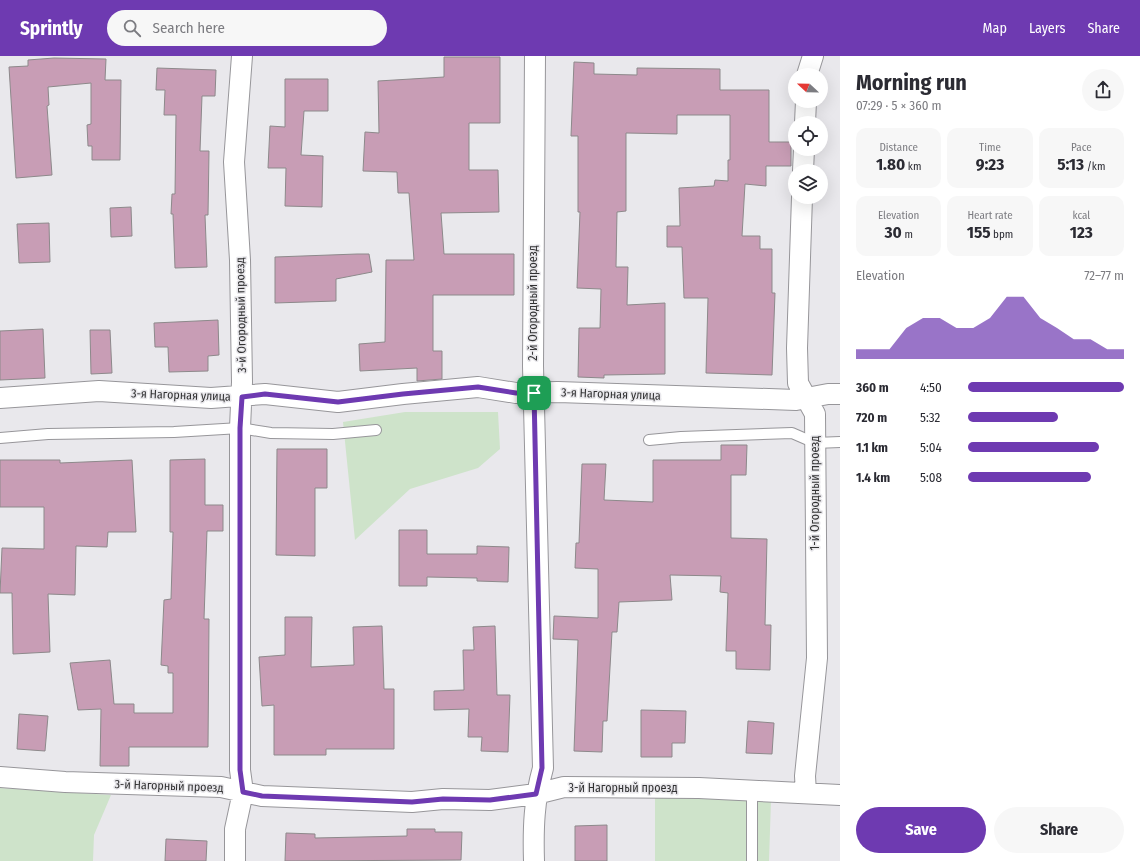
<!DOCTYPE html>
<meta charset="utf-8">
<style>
:root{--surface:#fff;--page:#f7f7f7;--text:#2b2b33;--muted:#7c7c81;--accent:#6e3ab1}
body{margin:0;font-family:"Fira Sans Condensed",sans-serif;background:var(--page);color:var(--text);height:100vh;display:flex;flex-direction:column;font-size:15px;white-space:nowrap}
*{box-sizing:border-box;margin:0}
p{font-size:13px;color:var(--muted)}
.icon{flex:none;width:22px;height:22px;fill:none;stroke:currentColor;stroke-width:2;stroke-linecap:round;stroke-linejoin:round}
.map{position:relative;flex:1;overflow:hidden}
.sheet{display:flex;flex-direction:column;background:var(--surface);width:300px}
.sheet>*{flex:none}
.needle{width:26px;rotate:292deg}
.fabs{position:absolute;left:788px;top:12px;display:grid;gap:8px}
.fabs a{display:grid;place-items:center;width:40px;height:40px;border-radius:50%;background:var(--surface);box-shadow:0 4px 16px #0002;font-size:20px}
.pin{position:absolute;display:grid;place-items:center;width:34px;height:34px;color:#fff;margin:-17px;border-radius:8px;box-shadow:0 2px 6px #0006}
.round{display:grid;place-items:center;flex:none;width:42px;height:42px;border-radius:21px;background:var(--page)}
.overview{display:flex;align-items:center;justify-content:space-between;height:68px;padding:0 16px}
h1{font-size:22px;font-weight:700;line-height:30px}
.metrics{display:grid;grid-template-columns:repeat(3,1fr);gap:6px;height:68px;padding:4px 16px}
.metrics div{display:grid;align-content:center;border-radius:10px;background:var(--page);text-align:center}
.metrics b{font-size:17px;font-weight:700}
.metrics small{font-size:11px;font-weight:400}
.metrics p{font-size:11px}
.chart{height:112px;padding:8px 16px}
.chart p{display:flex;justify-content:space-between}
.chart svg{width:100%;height:72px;margin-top:4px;fill:var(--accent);opacity:.7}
.cta{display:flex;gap:8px;margin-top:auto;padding:8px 16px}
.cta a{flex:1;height:46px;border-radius:24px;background:var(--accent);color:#fff;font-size:16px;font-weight:700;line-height:46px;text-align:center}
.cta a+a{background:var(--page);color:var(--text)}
ul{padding:0 16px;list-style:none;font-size:13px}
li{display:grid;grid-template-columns:64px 48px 1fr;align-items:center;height:30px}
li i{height:10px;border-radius:5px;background:var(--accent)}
header{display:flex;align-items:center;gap:24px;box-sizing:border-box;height:56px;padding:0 20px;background:var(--accent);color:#fff}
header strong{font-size:19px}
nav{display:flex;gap:22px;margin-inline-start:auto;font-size:14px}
.search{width:280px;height:36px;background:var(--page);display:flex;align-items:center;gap:10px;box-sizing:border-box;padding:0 14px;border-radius:22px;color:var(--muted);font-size:15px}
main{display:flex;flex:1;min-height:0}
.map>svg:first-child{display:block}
.green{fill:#cee3ca}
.building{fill:#c89db5;stroke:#8d898b}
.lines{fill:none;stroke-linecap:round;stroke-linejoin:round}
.lane-casing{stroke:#97969a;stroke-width:12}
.street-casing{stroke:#97969a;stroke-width:22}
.lane{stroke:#fff;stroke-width:10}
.street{stroke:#fff;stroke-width:20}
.route-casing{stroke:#fff;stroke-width:8}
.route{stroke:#6e3ab1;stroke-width:5}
.labels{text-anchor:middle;stroke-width:3;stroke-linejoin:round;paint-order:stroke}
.street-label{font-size:12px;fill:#323233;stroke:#e9e8ec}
</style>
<header>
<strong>Sprintly</strong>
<div class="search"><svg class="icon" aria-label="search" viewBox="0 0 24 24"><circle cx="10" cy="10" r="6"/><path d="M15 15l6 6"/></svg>Search here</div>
<nav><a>Map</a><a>Layers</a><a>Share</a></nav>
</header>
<main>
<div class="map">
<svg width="840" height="805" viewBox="0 0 840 805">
<rect width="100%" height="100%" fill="#e9e8ec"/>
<!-- green -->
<path class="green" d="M 405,356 L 498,356 L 500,393 L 478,412 L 410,433 L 355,484 L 343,366 Z
M 0,732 L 111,739 L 94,779 L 93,805 L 0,805 Z
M 655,739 L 771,744 L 769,805 L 655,805 Z"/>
<!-- building -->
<path class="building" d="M 444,1 L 500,1 L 500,67 L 469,67 L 469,114 L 498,114 L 499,156 L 441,157 L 444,198 L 514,198 L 514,239 L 433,239 L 433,295 L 442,295 L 442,323 L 417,325 L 417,312 L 360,315 L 359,288 L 385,286 L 386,204 L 414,204 L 409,137 L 398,137 L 397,116 L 363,115 L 365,76 L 379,77 L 378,25 L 444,21 Z
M 54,2 L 106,3 L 105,24 L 121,24 L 120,104 L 92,104 L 92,90 L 88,90 L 87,69 L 91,68 L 91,27 L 48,31 L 49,49 L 47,50 L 52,119 L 16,122 L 9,11 L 28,10 L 28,4 Z
M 574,6 L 594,7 L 594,18 L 637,19 L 637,12 L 720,13 L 720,34 L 769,34 L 769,86 L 791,86 L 791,110 L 766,110 L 766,130 L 745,128 L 742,180 L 760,180 L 760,193 L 772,193 L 772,237 L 775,237 L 772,319 L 706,317 L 708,242 L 684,242 L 682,191 L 667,191 L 667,170 L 680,170 L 679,132 L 714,130 L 715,124 L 728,125 L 728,104 L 730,104 L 730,59 L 677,59 L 677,78 L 626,77 L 626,155 L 617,156 L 616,211 L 628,211 L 627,249 L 665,247 L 665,318 L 604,319 L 604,322 L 578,321 L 579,272 L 600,272 L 601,233 L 577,232 L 580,156 L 578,156 L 578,80 L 571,80 Z
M 157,12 L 216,14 L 215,40 L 202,40 L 200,95 L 209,95 L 208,159 L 205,159 L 207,211 L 175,212 L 173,158 L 171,158 L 172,138 L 175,138 L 176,59 L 164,59 L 165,34 L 156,34 Z
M 285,23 L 328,23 L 328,55 L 304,55 L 301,99 L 323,100 L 322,151 L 285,150 L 286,112 L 268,112 L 270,70 L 285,71 Z
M 131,151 L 132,180 L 111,181 L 110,152 Z
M 49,167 L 50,206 L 19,207 L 17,168 Z
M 357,198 L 369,198 L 372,216 L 336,223 L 336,245 L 275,247 L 275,201 Z
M 218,264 L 219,299 L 208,300 L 208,315 L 169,316 L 168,291 L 155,291 L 154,267 Z
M 43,273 L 45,322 L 0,324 L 0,275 Z
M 90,274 L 110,274 L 112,317 L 91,318 Z
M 721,389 L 747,389 L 746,419 L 731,419 L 731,482 L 767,483 L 765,569 L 771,569 L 770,614 L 736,613 L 736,595 L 726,595 L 728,537 L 720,536 L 721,520 L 670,519 L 672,544 L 619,546 L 617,576 L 612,576 L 607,665 L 603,665 L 602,696 L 574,695 L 578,584 L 553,583 L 554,560 L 598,562 L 598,513 L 575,512 L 576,487 L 579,487 L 582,408 L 606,408 L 604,444 L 653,446 L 653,404 L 721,404 Z
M 277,393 L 327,393 L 327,432 L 315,432 L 315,500 L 276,499 Z
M 205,403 L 205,449 L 223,449 L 223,475 L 207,475 L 204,563 L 209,563 L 208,691 L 129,691 L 129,710 L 100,710 L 101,653 L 78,654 L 70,607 L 110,604 L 114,648 L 134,648 L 134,657 L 173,657 L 173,617 L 168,617 L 168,610 L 161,609 L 164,544 L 171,543 L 173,476 L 170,476 L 170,404 Z
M 0,404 L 60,404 L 60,407 L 132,404 L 136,476 L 108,476 L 107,491 L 76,490 L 75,539 L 48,538 L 50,596 L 13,598 L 12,537 L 0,537 L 2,492 L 44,493 L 44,451 L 0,451 Z
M 399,474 L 427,474 L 427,498 L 477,498 L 477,490 L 509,491 L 508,526 L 477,525 L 477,522 L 427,521 L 427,530 L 399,530 Z
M 285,561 L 312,561 L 311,611 L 354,609 L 353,571 L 382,570 L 384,633 L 394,633 L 394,693 L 326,693 L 326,699 L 274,699 L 274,649 L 262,650 L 259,601 L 285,599 Z
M 495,570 L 497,639 L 510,639 L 508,696 L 481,695 L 482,681 L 468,681 L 469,653 L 434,654 L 434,635 L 464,634 L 463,594 L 474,594 L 473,571 Z
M 641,654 L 686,655 L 685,687 L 672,687 L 672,701 L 641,701 Z
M 19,658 L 48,660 L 45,695 L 17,693 Z
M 748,665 L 774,667 L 772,698 L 746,697 Z
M 607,769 L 607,805 L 575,805 L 575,770 Z
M 407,773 L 435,773 L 435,776 L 462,776 L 461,804 L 285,805 L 286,777 L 315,778 L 315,782 L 407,780 Z
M 166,783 L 207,785 L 206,805 L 165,805 Z"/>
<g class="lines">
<defs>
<path id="lane" d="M 0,382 L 48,378 L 174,376 L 240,372 L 271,377 L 333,378 L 376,374
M 649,384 L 681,381 L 792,377 L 815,387 L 840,386
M 752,736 L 752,805"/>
<path id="street" d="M 807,19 L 813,0
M 805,67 L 806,45
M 803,115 L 804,93
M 802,141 L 797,292 L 798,327 L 815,358 L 817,602 L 805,720 L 806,737
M 0,342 L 99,335 L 211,342 L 265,338 L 338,346 L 403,338 L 478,331 L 516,337 L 558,336 L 796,344 L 828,338 L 840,338
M 0,721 L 65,726 L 221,731 L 262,740 L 412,746 L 443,743 L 490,744 L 536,738 L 564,731 L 699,732 L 840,739
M 235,805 L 235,773 L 243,736 L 240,714 L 240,372 L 242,326 L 240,204 L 234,106 L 242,0
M 534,805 C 533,772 534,744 543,712 L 533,310 L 535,0"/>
</defs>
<!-- lane casing -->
<use href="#lane" class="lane-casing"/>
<!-- street casing -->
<use href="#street" class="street-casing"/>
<!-- lane -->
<use href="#lane" class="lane"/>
<!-- street -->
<use href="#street" class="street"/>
</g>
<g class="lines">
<defs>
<path id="route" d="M 478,331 L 516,337 L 534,337 L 542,712 L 536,738 L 490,744 L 443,743 L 412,746 L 262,740 L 243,736 L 240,714 L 240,372 L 242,341 L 265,338 L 338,346 L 403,338 Z"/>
</defs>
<!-- route casing -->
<use href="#route" class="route-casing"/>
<!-- route -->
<use href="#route" class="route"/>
</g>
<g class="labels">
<!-- street labels -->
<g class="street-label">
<text transform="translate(533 247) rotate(-90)" y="4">2-й Огородный проезд</text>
<text transform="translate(241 259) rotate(-91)" y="4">3-й Огородный проезд</text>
<text transform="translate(611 338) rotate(2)" y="4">3-я Нагорная улица</text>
<text transform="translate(181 339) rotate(2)" y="4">3-я Нагорная улица</text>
<text transform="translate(815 437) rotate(-90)" y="4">1-й Огородный проезд</text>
<text transform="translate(169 730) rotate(2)" y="4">3-й Нагорный проезд</text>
<text x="623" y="736">3-й Нагорный проезд</text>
</g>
</g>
</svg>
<div class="fabs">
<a><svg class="needle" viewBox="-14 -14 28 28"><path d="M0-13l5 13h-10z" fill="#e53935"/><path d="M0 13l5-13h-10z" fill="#7c7c81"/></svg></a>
<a><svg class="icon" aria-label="locate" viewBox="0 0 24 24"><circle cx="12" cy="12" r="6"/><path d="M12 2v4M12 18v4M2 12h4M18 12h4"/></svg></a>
<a><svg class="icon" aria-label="layers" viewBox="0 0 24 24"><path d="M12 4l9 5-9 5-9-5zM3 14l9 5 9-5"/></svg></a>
</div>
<div class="pin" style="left:534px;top:337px;background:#1e9e55"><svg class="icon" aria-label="arrive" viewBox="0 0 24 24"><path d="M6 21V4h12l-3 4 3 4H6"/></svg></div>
</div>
<section class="sheet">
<div class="overview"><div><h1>Morning run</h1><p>07:29 · 5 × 360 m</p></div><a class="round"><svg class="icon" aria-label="share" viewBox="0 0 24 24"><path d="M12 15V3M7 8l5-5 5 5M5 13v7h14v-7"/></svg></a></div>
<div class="metrics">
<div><p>Distance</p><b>1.80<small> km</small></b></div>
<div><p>Time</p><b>9:23</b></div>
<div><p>Pace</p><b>5:13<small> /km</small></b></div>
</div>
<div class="metrics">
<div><p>Elevation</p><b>30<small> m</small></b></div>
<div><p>Heart rate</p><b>155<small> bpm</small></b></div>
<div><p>kcal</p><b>123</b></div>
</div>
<div class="chart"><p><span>Elevation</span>72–77 m</p>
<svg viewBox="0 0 160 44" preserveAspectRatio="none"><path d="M0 44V38L10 38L20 38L30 25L40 19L50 19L60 25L70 25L80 19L90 6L100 6L110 19L120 25L130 32L140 32L150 38L160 38V44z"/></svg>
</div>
<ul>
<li><b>360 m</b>4:50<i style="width:100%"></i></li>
<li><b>720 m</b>5:32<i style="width:58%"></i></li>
<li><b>1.1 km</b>5:04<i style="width:84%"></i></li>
<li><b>1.4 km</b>5:08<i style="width:79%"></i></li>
</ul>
<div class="cta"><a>Save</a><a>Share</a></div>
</section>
</main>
